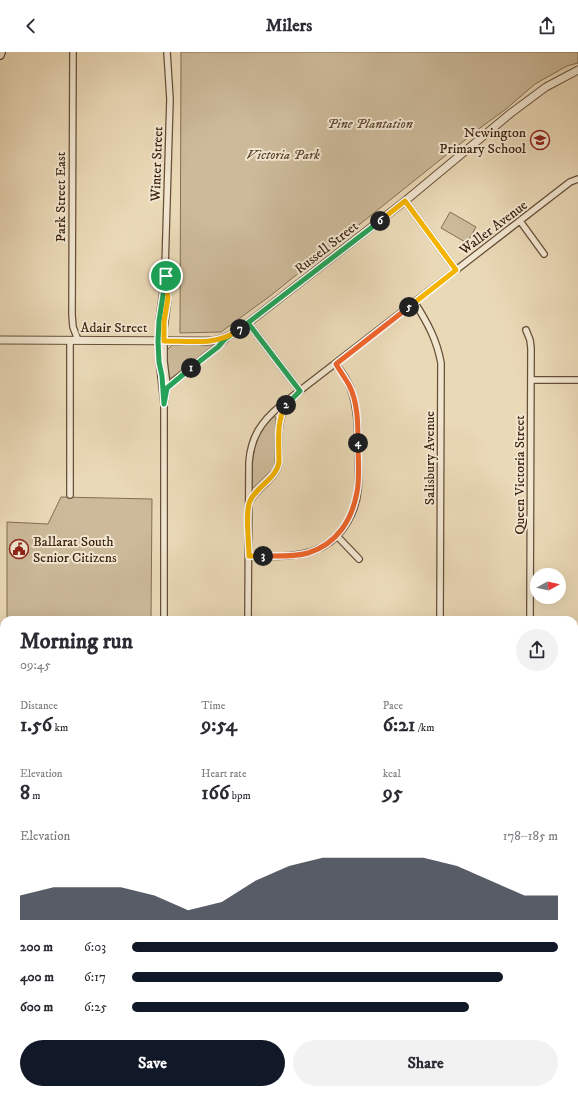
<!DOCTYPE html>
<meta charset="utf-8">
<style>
:root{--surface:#fff;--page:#f2f2f3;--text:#2b2b33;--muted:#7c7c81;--accent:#111827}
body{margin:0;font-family:"IM FELL DW Pica",serif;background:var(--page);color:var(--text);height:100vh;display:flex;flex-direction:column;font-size:15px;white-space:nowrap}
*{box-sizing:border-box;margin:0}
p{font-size:13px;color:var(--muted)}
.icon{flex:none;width:22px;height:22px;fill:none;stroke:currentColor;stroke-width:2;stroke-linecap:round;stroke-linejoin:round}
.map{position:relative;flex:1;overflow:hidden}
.details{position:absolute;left:0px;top:564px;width:578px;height:478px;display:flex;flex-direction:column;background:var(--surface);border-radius:12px 12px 0 0;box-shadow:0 4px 16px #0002}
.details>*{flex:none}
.needle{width:26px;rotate:82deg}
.controls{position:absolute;left:530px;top:516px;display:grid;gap:8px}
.controls a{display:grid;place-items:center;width:36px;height:36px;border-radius:50%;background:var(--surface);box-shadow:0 4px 16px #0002;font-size:20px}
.pin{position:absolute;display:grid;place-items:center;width:34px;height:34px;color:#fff;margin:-17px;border:2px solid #fff;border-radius:50%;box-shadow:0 1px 4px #0007}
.km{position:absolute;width:20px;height:20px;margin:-10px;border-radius:50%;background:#222;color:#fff;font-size:11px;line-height:20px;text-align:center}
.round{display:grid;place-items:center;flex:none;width:42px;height:42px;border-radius:21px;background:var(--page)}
.overview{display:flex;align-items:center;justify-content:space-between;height:68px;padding:0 20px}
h1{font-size:22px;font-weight:700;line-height:30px}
.figures{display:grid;grid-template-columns:repeat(3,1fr);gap:6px;height:68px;padding:4px 20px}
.figures div{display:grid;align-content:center}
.figures b{font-size:20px;font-weight:700}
.figures small{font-size:11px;font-weight:400}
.figures p{font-size:11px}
.chart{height:112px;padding:8px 20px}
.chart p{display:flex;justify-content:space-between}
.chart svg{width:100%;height:72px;margin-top:4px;fill:var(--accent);opacity:.7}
.button{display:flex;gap:8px;margin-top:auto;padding:8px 20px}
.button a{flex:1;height:46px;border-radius:24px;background:var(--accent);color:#fff;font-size:16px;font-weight:700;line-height:46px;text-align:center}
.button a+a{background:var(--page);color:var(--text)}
ul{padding:0 20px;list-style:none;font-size:13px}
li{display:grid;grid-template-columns:64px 48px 1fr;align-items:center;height:30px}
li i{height:10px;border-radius:5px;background:var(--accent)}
header{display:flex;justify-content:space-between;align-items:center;height:52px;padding:0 20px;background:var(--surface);font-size:18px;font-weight:700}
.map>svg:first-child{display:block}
.green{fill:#ccba9a;stroke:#846e54}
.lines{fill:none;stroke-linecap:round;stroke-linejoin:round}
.stream{stroke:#806a51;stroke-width:2}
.minor-casing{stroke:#674f38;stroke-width:8}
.tertiary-casing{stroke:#674f38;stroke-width:9}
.secondary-casing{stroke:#3b210e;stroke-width:10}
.minor{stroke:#f1e6d0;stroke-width:5.5}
.tertiary{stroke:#f1e6d0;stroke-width:7}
.secondary{stroke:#f1e6d0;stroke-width:8}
.split-1-casing{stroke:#fff;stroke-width:8}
.split-2-casing{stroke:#fff;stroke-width:8}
.split-3-casing{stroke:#fff;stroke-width:8}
.split-4-casing{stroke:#fff;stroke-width:8}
.split-5-casing{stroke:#fff;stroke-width:8}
.split-6-casing{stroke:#fff;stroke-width:8}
.split-7-casing{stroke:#fff;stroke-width:8}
.split-8-casing{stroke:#fff;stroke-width:8}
.split-1{stroke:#22a559;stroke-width:5}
.split-2{stroke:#22a559;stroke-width:5}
.split-3{stroke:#f5b400;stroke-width:5}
.split-4{stroke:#f0652b;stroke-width:5}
.split-5{stroke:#f0652b;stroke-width:5}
.split-6{stroke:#f5b400;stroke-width:5}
.split-7{stroke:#22a559;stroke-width:5}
.split-8{stroke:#f5b400;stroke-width:5}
.labels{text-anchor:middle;stroke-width:4;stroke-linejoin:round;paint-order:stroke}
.park-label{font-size:14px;font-style:italic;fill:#5f4731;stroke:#f1e6d0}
.poi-label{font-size:14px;fill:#3b210e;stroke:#f1e6d0;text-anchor:end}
.street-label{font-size:14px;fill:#3b210e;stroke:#f1e6d0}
</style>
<header><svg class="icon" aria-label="back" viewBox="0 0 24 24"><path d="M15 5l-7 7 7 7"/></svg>Milers<svg class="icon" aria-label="share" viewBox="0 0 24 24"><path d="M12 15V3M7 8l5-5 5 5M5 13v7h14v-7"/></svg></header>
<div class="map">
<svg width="578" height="1042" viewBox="0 0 578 1042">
<rect width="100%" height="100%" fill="#ead9b7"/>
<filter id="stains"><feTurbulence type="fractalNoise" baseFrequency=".005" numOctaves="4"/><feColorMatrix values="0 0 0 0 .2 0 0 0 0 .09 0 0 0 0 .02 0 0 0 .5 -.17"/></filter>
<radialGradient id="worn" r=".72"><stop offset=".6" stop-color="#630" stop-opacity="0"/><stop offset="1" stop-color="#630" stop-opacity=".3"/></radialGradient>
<!-- green -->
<path class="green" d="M 181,0 L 578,0 L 578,11 L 567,14 L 535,32 L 506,57 L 480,76 L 270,244 L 221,280 L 180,281 Z
M 450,160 L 476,175 L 467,191 L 441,176 Z
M 172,293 L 213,293 L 214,294 L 171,326 L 169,325 L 167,310 L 167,298 Z
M 275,364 L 276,368 L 275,415 L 253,436 L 252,433 C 252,411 252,394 264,375 C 267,371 270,366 275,364 Z
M 61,445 L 152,447 L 151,568 L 7,567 L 7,470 L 48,472 Z"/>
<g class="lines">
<!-- stream -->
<path class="stream" d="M 0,718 L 4,718"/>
<defs>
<path id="minor" d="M 73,0 L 72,263 L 73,275 L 78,288
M 405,149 L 456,218
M 520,169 L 544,202
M 415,251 C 427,270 437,288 441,311 L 440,568
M 248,271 L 300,339
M 526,278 L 530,288 L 531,296 L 530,568
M 531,328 L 578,328
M 167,336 L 173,330 L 216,296 L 227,286
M 164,352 L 167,334 L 164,309 L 164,276 L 168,246 L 165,216 L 170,47 L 167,0
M 70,443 L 70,288
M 249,451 C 256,435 277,427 279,410 C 279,390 276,367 288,350
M 337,484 L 359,507
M 249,504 C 274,504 301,507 324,494 C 343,483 356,460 358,438 C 359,426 358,414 358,402 C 358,379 358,356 350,335 C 347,327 341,319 336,312
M 164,568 L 164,352 L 159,307 L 159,269 L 164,232
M 248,568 L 249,410 C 251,385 261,370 280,354 L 570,130 L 578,127
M 0,778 L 4,778
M 574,780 L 578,780
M 0,898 L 4,898
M 574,901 L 578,901
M 0,1019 L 4,1019
M 574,1023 L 578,1023
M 237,1042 L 237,1038
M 443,1042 L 443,1038"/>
<path id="tertiary" d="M 0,288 L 207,289 C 224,289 235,281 248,271 L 405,149 L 511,61 L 546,35 L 578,18
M 574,591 L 578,591"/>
<path id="secondary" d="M 0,3 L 1,0
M 0,578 L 4,582
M 0,598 L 4,594
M 0,637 L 4,654
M 31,1042 L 31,1038"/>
</defs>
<!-- minor casing -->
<use href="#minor" class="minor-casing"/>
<!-- tertiary casing -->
<use href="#tertiary" class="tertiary-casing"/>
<!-- secondary casing -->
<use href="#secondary" class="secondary-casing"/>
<!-- minor -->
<use href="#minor" class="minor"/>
<!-- tertiary -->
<use href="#tertiary" class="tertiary"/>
<!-- secondary -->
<use href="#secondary" class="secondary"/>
</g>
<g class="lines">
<defs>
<path id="split-1" d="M 166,224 L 159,269 L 158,289 L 159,310 L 162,324 L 164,352 L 167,336 L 191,316"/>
<path id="split-2" d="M 191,316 L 218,295 L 225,287 L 248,271 L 300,339 L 286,353"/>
<path id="split-3" d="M 263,504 L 249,504 C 249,491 245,459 250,449 C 257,434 277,426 279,410 C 279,391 276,369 286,353"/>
<path id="split-4" d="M 263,504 C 278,504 294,505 308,501 C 337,492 352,468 357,440 C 360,426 358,406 358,391"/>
<path id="split-5" d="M 358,391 C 358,373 358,350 349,333 C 345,326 340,319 336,312 L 409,255"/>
<path id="split-6" d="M 380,169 L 405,149 L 456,218 L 409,255"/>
<path id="split-7" d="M 240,277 L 380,169"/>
<path id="split-8" d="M 166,224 L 168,246 L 164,270 L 164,289 C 190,289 219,294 240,277"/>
</defs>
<!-- split-1 casing -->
<use href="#split-1" class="split-1-casing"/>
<!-- split-2 casing -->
<use href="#split-2" class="split-2-casing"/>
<!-- split-3 casing -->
<use href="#split-3" class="split-3-casing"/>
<!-- split-4 casing -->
<use href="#split-4" class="split-4-casing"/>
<!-- split-5 casing -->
<use href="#split-5" class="split-5-casing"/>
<!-- split-6 casing -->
<use href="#split-6" class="split-6-casing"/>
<!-- split-7 casing -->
<use href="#split-7" class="split-7-casing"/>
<!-- split-8 casing -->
<use href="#split-8" class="split-8-casing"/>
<!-- split-1 -->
<use href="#split-1" class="split-1"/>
<!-- split-2 -->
<use href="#split-2" class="split-2"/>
<!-- split-3 -->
<use href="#split-3" class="split-3"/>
<!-- split-4 -->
<use href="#split-4" class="split-4"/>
<!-- split-5 -->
<use href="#split-5" class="split-5"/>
<!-- split-6 -->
<use href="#split-6" class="split-6"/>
<!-- split-7 -->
<use href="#split-7" class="split-7"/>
<!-- split-8 -->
<use href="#split-8" class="split-8"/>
</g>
<!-- icons -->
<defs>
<symbol id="school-ring" viewBox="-11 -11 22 22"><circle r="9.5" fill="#f1e6d0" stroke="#8f2418" stroke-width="1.5"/><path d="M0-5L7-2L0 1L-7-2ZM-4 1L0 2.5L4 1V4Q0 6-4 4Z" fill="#8f2418"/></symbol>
<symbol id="civic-ring" viewBox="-11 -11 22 22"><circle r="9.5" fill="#f1e6d0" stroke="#8f2418" stroke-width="1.5"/><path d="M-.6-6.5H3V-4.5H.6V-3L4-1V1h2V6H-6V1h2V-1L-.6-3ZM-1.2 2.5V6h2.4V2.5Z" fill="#8f2418"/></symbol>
</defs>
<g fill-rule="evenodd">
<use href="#school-ring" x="529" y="77" width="22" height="22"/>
<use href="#civic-ring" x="8" y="486" width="22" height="22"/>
</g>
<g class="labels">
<!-- park labels -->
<g class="park-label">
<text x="370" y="76">Pine Plantation</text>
<text x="283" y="107">Victoria Park</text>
</g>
<!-- poi labels -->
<g class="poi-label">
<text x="526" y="85">Newington<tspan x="526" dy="16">Primary School</tspan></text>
<text x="33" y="494" text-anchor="start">Ballarat South<tspan x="33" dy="16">Senior Citizens</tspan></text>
</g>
<!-- street labels -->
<g class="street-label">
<text transform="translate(156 112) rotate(-88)" y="5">Winter Street</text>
<text transform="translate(60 145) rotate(-90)" y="5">Park Street East</text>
<text transform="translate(493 175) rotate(-37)" y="5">Waller Avenue</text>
<text transform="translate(326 195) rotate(-38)" y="5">Russell Street</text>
<text x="114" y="280">Adair Street</text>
<text transform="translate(429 406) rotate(-90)" y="5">Salisbury Avenue</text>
<text transform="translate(519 423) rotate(-90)" y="5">Queen Victoria Street</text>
</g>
</g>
<rect width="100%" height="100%" filter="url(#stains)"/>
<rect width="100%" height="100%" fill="url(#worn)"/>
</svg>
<div class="controls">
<a><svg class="needle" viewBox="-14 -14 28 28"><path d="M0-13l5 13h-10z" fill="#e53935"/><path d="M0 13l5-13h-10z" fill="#7c7c81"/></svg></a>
</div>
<div class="pin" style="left:166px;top:224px;background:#1e9e55"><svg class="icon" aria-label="arrive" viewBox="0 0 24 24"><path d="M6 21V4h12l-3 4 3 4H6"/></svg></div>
<b class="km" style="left:191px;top:316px">1</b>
<b class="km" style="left:286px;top:353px">2</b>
<b class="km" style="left:263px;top:504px">3</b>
<b class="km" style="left:358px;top:391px">4</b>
<b class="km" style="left:409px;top:255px">5</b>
<b class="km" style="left:380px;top:169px">6</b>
<b class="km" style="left:240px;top:277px">7</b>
<section class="details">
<div class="overview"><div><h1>Morning run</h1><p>09:45</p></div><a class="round"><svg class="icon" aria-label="share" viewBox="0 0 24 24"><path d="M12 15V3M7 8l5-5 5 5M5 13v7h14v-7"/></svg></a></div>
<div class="figures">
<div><p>Distance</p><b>1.56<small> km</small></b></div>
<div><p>Time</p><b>9:54</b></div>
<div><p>Pace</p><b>6:21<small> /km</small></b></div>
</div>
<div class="figures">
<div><p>Elevation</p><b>8<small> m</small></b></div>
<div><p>Heart rate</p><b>166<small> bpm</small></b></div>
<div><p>kcal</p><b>95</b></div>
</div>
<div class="chart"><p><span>Elevation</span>178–185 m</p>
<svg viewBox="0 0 160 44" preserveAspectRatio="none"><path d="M0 44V29L10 24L20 24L30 24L40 29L50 38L60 33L70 20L80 11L90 6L100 6L110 6L120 6L130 11L140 20L150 29L160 29V44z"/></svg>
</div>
<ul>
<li><b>200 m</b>6:03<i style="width:100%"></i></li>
<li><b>400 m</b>6:17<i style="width:87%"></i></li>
<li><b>600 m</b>6:25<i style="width:79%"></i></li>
</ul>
<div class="button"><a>Save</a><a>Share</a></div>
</section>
</div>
